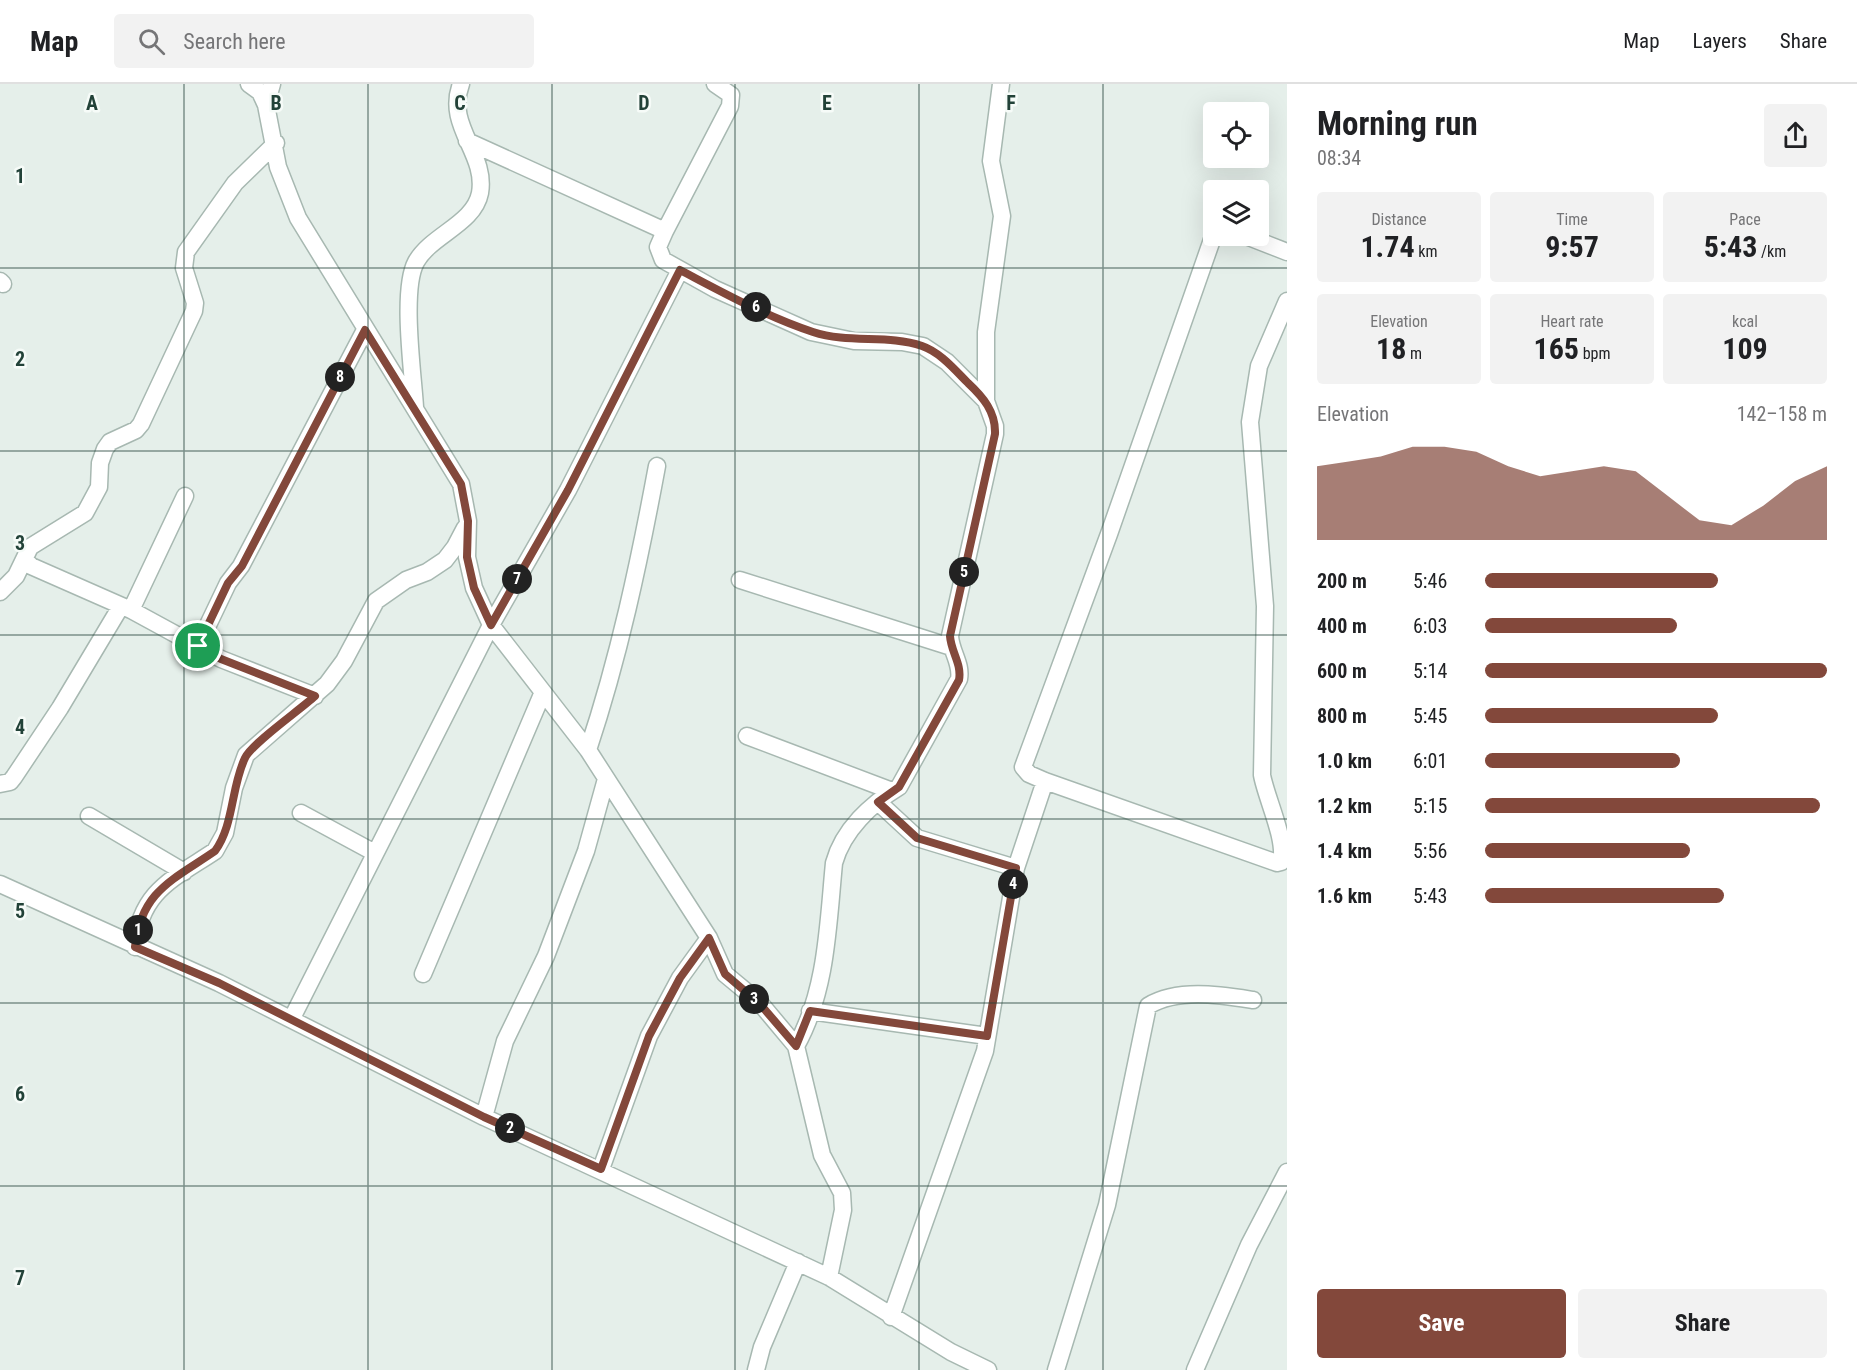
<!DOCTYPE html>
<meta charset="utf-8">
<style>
:root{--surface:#fff;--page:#f2f2f2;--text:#202124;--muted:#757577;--line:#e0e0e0;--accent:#83483b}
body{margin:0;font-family:"Roboto Condensed",sans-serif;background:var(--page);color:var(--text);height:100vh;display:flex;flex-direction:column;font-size:22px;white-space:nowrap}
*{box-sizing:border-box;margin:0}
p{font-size:20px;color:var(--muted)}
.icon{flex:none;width:33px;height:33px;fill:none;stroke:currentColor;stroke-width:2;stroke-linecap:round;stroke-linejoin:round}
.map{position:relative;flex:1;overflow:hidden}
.panel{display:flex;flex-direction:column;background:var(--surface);width:570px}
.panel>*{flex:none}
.buttons{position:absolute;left:1203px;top:18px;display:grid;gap:12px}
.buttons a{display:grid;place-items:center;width:66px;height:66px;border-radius:6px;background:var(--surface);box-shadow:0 6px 24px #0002;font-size:30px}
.pin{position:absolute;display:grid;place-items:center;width:51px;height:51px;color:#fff;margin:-26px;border:3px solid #fff;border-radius:50%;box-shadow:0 2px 6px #0007}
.km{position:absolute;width:30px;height:30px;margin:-15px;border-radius:50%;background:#222;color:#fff;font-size:16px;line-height:30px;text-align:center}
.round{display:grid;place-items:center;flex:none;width:63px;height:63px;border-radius:6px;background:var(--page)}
.headline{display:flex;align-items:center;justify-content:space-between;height:102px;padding:0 30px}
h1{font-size:33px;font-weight:700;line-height:45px}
.stats{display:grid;grid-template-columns:repeat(3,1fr);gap:9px;height:102px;padding:6px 30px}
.stats div{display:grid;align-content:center;border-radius:6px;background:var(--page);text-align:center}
.stats b{font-size:30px;font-weight:700}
.stats small{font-size:16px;font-weight:400}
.stats p{font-size:16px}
.chart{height:168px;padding:12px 30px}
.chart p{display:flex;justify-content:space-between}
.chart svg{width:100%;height:108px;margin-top:6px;fill:var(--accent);opacity:.7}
.action{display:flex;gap:12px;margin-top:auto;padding:12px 30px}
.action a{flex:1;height:69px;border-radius:6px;background:var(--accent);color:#fff;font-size:24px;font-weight:700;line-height:69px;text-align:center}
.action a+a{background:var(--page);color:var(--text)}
ul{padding:0 30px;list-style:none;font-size:20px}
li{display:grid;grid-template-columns:96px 72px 1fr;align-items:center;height:45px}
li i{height:15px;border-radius:8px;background:var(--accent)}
header{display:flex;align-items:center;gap:36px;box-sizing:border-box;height:84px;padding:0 30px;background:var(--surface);border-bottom:2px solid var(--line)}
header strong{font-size:28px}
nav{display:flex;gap:33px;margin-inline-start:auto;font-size:21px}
.search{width:420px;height:54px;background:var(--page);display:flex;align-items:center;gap:15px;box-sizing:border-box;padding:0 21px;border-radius:6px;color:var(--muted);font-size:22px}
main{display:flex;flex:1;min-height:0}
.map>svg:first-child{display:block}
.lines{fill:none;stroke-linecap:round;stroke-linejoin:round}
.minor-casing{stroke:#a7b8b1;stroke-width:19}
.minor{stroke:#fff;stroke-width:16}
.route-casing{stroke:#fff;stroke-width:12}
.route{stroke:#83483b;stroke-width:8}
.grid{fill:none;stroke:#224238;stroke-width:1.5;stroke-opacity:0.55}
.grid-label{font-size:20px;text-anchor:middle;font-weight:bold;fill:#224238;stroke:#f6fbf8;stroke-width:5;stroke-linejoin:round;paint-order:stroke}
</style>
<header>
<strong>Map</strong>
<div class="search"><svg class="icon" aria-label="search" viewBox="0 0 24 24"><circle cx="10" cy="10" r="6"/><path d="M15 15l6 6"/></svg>Search here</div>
<nav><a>Map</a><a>Layers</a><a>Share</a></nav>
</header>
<main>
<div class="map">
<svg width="1287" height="1286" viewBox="0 0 1287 1286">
<rect width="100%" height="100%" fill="#e5efea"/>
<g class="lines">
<defs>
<path id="minor" d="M 249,0 L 260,8 L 266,21 L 278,83 L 298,134 L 461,400 L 468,437 L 467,473 L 474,504 L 491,541 L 588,666 L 709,854 L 725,890 L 760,919 L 796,962 L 822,1071 L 842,1109 L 843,1126 L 829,1193
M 715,0 L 731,11 L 730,22 L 665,147 L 658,163 L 663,176 L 715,205 L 811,248 L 854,257 L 902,258 L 923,262 L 947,278 L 986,317
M 266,21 L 272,0
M 467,57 L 665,147
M 1214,150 L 1109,450 L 1023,683 L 1029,690 L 1045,697 L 1277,779 L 1281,778 C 1287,756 1266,714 1262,691 L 1265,522 L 1250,338 L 1259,282 L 1287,217
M 1246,152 L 1287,168
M 0,197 L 3,200
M 415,323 C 413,290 401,206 416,178 C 431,151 474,140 480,109 C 487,69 445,42 461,0
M 25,476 L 31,482 L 131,526 L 221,575 L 315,612
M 740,496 L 951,563
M 0,508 L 16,492 L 30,463 L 85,429 L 99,403 L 100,379 L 105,365 L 110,358 L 136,346 L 141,340 L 194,227 L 195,219 L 184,184 L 186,168 L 235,99 L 276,59
M 131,526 L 185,412
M 198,562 L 228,499 L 241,482 L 365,246
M 747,652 L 892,707
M 588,666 C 619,573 639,479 657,382
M 0,700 L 10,698 L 14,693 L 60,624 L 121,522
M 878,718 L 917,754 L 1016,784
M 301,729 L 375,769
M 89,732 L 184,788
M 0,800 L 219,899 L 484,1033 L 829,1193 L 951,1268 L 988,1286
M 135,863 C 140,807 173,795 215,767 L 225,749 L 234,704 L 246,671 L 327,600 L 344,577 L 376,517 L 406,496 L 427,488 L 445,476 L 455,463 L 465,444
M 423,890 L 543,608
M 810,927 L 987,952
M 292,934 L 491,541 L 568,406 L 680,186
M 796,962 C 827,907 828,840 834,779 C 843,746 871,720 899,703 L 959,595 C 962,580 951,568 950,552 L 995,350 L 995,342 L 986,317 L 986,248 L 1002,132 L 991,77 L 1001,0
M 484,1033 L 505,957 L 546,872 L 586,767 L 606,695
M 601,1085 L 649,952 L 680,894 L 709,854
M 891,1233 L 985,967 L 1016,784 L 1045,697
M 756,1286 L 762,1263 L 798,1178
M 1056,1286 L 1107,1121 L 1148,922 C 1178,904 1220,911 1253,916
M 1195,1286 L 1249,1161 L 1287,1088"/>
</defs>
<!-- minor casing -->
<use href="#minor" class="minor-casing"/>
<!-- minor -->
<use href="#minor" class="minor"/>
</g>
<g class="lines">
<defs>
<path id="route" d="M 680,186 C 722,208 767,233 813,248 C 849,260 888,250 922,262 C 940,268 955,286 968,299 C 983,313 996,328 995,350 L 950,552 C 951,568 962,580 959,596 L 899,703 L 878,718 L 917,754 L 1016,784 L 987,952 L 810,927 L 796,962 L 760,920 L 725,890 L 709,854 L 680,894 L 649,952 L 601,1085 L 484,1033 L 219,899 L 135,863 C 141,807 173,796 215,767 C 234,741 231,703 245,674 C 252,659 300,626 315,612 L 221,575 L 198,562 L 228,499 L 242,482 L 365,246 L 461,400 L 468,437 L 467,473 L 474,504 L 491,541 L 568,406 Z"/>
</defs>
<!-- route casing -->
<use href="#route" class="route-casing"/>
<!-- route -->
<use href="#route" class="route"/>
</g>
<!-- grid -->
<path class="grid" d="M 184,0 L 184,1286M 368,0 L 368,1286M 552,0 L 552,1286M 735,0 L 735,1286M 919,0 L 919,1286M 1103,0 L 1103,1286M 0,184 L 1287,184M 0,367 L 1287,367M 0,551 L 1287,551M 0,735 L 1287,735M 0,919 L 1287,919M 0,1102 L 1287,1102"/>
<g class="grid-label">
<text x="92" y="26">A</text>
<text x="276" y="26">B</text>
<text x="460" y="26">C</text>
<text x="644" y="26">D</text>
<text x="827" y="26">E</text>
<text x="1011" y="26">F</text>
<text x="20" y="99">1</text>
<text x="20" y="282">2</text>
<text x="20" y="466">3</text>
<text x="20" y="650">4</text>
<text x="20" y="834">5</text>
<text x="20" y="1017">6</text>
<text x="20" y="1201">7</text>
</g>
</svg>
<div class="buttons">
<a><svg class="icon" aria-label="locate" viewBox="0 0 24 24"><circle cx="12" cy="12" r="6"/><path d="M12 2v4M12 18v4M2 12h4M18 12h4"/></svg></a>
<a><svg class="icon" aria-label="layers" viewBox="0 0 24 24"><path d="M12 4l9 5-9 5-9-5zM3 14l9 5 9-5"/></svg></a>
</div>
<div class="pin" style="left:198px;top:562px;background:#1e9e55"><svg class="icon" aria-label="arrive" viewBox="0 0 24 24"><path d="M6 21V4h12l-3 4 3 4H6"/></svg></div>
<b class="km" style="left:138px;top:846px">1</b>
<b class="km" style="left:510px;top:1044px">2</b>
<b class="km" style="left:754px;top:915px">3</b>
<b class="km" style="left:1013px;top:800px">4</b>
<b class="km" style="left:964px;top:488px">5</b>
<b class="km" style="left:756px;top:223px">6</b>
<b class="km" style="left:517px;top:495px">7</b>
<b class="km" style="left:340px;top:293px">8</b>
</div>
<section class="panel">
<div class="headline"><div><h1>Morning run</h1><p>08:34</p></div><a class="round"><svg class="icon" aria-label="share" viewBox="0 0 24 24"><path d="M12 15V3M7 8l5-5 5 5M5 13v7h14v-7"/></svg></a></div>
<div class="stats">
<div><p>Distance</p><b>1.74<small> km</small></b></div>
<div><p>Time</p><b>9:57</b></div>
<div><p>Pace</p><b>5:43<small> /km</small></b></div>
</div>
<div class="stats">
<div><p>Elevation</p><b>18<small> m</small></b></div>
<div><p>Heart rate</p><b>165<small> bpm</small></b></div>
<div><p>kcal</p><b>109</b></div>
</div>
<div class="chart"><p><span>Elevation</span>142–158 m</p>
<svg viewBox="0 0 160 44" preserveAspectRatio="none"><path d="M0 44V14L10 12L20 10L30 6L40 6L50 8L60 14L70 18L80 16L90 14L100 16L110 26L120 36L130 38L140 30L150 20L160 14V44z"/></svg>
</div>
<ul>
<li><b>200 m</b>5:46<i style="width:68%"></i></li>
<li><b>400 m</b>6:03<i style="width:56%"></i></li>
<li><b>600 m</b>5:14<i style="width:100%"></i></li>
<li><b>800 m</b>5:45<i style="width:68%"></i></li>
<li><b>1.0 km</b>6:01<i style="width:57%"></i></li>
<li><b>1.2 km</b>5:15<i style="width:98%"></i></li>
<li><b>1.4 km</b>5:56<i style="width:60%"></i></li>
<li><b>1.6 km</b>5:43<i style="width:70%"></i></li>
</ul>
<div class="action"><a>Save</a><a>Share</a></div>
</section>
</main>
